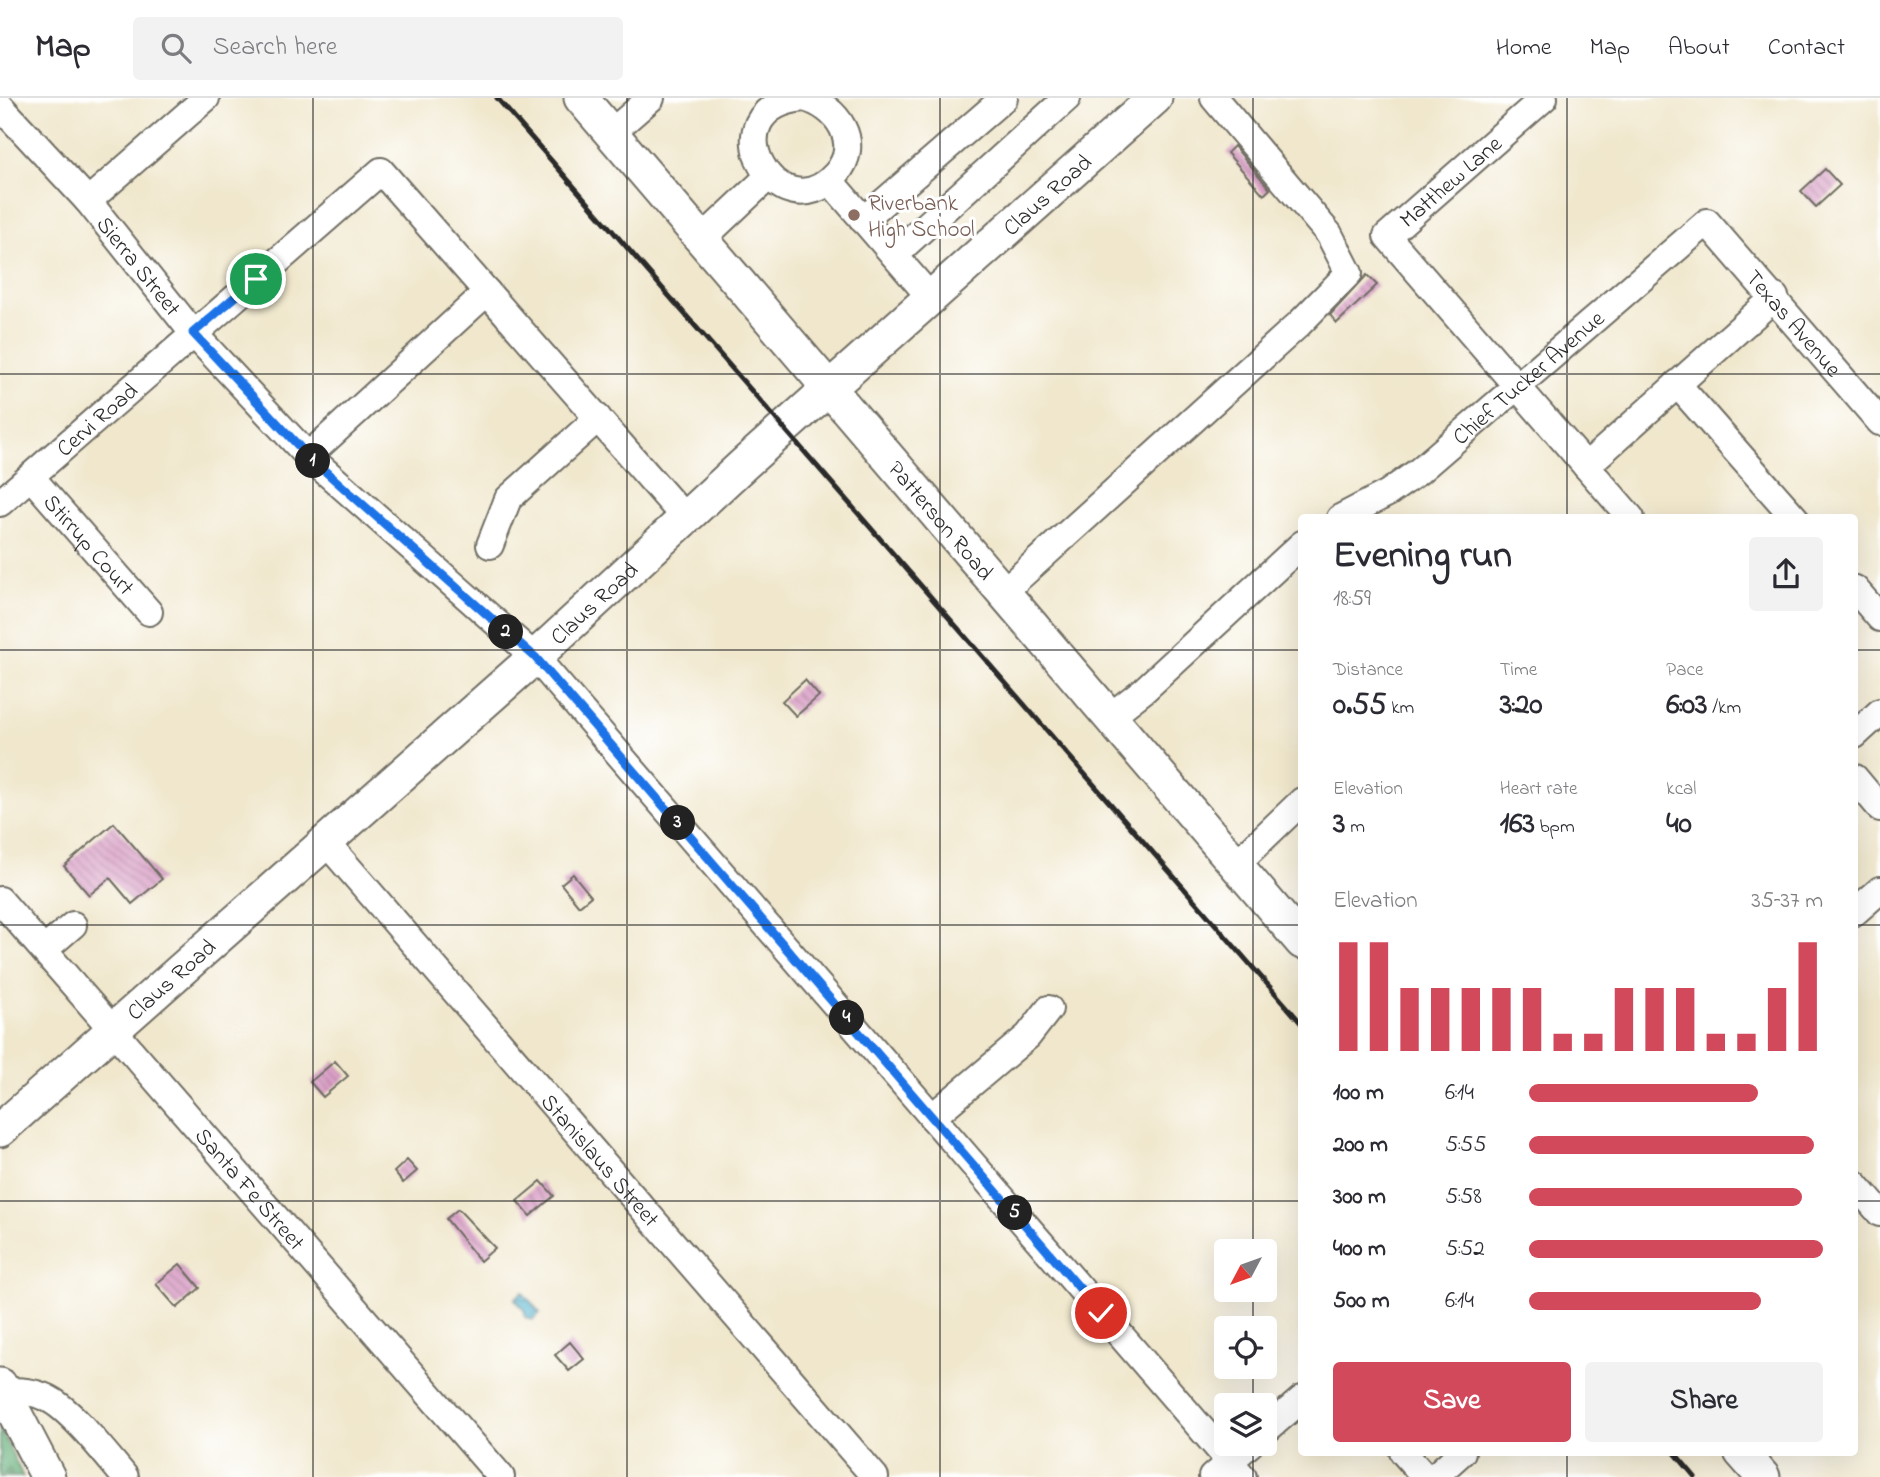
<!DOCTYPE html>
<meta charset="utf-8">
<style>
:root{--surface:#fff;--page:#f2f2f3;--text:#2b2b33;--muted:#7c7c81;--line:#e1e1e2;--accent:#d1495b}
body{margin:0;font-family:"Indie Flower",sans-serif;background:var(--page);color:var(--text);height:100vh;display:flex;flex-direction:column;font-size:26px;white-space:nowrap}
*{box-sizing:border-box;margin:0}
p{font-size:23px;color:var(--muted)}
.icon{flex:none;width:38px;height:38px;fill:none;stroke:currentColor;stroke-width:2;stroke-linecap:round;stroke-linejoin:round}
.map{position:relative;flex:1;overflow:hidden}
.sheet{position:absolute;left:1298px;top:416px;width:560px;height:942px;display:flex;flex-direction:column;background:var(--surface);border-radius:7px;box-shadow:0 7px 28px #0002}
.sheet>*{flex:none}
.needle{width:46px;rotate:229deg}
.fabs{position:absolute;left:1214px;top:1141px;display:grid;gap:14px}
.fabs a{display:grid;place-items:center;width:63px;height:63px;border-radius:7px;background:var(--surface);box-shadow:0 7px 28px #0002;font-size:35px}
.pin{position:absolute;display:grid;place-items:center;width:60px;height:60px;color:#fff;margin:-30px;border:4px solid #fff;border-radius:50%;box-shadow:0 2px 7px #0007}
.km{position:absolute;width:35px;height:35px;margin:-18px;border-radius:50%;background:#222;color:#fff;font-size:19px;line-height:35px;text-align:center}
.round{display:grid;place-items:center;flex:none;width:74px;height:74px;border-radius:7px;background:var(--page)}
.overview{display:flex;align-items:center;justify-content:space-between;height:119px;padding:0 35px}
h1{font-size:38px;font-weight:700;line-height:52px}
.figures{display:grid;grid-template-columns:repeat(3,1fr);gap:10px;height:119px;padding:7px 35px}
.figures div{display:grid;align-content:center}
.figures b{font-size:30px;font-weight:700}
.figures small{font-size:19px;font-weight:400}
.figures p{font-size:19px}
.chart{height:196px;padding:14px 35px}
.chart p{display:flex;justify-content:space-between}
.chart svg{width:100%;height:126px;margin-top:7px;stroke:var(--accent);stroke-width:6}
.primary-button{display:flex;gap:14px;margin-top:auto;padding:14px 35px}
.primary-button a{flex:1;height:80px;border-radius:7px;background:var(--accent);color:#fff;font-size:28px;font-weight:700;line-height:80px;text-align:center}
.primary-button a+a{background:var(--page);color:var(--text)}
ul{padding:0 35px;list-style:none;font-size:23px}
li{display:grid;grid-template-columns:112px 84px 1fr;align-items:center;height:52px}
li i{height:18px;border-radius:9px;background:var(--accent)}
header{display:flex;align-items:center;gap:42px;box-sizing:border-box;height:98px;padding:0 35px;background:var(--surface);border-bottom:2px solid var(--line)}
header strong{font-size:33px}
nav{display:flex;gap:38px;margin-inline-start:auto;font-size:24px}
.search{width:490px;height:63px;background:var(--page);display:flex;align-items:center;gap:18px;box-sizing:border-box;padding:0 24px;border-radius:7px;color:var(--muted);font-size:26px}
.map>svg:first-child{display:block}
.forest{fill:url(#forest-firs);stroke:#466c50;stroke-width:2}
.water{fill:url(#water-waves);stroke:#3e707e;stroke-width:2}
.building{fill:url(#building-back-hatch)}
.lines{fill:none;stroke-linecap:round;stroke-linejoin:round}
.minor-casing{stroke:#706d63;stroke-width:30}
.major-casing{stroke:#706d63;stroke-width:37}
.minor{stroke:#fff;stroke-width:26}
.major{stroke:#fff;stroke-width:33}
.rail{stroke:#2b2b2b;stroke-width:5}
.route-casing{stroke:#fff;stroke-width:14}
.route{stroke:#1a73e8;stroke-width:9}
.grid{fill:none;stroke:#2b2b2b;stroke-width:2;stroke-opacity:0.55}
.education-dot{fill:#8d6e63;stroke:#fff;stroke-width:2.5}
.labels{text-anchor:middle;stroke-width:6;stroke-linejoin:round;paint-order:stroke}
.street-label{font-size:23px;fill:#2b2b2b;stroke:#fff}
.education-label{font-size:23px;fill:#785e54;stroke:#fff;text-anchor:start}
</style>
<header>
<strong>Map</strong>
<div class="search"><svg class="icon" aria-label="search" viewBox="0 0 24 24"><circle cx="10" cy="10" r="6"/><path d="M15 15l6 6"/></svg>Search here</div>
<nav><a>Home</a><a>Map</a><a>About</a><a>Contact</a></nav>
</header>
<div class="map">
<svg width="1880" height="1379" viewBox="0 0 1880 1379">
<defs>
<pattern id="forest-firs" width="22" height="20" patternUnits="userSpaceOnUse" patternTransform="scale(1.75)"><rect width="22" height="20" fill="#61ac74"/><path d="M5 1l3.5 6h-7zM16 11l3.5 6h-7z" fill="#508c5f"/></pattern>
<pattern id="water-waves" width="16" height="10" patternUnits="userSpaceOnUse" patternTransform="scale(1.75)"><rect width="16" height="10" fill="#51b4d0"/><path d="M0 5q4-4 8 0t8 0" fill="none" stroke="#4393a9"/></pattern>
<pattern id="building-back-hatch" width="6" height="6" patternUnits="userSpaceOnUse" patternTransform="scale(1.75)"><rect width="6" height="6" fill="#da9fc6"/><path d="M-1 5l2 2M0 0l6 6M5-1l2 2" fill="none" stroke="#b182a1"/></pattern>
</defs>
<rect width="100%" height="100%" fill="#fff"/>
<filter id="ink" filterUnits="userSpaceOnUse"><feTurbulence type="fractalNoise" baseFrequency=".0143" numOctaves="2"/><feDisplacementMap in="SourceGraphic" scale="14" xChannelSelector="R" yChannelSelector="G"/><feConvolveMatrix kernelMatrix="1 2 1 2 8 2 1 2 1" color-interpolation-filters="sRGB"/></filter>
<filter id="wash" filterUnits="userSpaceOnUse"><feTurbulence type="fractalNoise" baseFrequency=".00686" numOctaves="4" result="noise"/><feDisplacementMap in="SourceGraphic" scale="28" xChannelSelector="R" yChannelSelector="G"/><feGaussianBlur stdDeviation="1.57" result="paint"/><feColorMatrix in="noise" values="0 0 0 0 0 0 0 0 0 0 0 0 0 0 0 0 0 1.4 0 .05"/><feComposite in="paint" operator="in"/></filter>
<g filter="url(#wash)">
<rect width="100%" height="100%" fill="#f0e7cc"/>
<!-- forest -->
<path class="forest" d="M 0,1329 L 23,1379 L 0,1379 Z"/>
<!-- water -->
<path class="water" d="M 522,1194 L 540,1215 L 532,1222 L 525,1219 L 525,1213 L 515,1201 Z"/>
<g id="blocks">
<!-- building -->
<path class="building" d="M 1234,48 L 1270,91 L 1264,97 L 1227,55 Z
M 1825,71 L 1840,87 L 1816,109 L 1801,93 Z
M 1367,177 L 1377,187 L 1337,225 L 1330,217 Z
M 805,582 L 819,598 L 796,618 L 782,603 Z
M 114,725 L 162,781 L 132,806 L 110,780 L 89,797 L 64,768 Z
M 573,776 L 591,798 L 579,808 L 561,786 Z
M 335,963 L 348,978 L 323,999 L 310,984 Z
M 407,1062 L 417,1073 L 403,1085 L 394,1074 Z
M 541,1083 L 554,1098 L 530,1118 L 517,1103 Z
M 458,1111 L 495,1150 L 480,1163 L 446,1121 Z
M 180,1166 L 200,1190 L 177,1210 L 156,1186 Z
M 570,1244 L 584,1261 L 569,1273 L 555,1257 Z"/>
</g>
</g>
<g filter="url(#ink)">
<use href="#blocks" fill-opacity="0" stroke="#706d63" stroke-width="2"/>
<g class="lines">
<defs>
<g id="minor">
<path d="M 803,0 C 704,11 779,140 836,76 C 863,45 837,8 804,0"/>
<path d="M 1544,0 L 1387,138 L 1631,420"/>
<path id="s1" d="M 0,8 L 88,103 L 193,235 L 308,358 L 535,559 L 1243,1379"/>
<path d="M 611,35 L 651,0"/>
<path d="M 830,83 L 931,200"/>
<path d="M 88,103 L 206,0"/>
<path d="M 863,122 L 1004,0"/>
<path d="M 702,141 L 768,79"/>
<path d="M 894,157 L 1067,0"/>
<path d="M 1677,286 L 1795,420"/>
<path d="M 308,358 L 487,194"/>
<path d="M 1586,368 L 1775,199"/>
<path id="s2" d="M 31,379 L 149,514"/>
<path id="s3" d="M 0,405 L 381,73 L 685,420"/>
<path id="s4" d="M 1340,420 L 1388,395 L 1419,373 L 1707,124 L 1880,324"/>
<path d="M 490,447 L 508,401 L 598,320"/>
<path d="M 1855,491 L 1880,520"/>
<path d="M 1002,495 L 1299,226 L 1349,175 L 1329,136 L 1214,0"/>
<path d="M 1108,620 L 1144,592 L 1302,446"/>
<path d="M 1855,637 L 1880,614"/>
<path d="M 1855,680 L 1880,710"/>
<path id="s5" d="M 326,744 L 875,1379"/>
<path d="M 1235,767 L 1302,703"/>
<path id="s6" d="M 0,802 L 501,1379"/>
<path d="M 1855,814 L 1880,792"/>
<path d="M 44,852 L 73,827"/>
<path d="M 932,1019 L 1028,938 L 1049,911"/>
<path d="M 1855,1086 L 1880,1115"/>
<path d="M 3,1293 C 19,1293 33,1293 47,1300 C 71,1311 107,1358 125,1379"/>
<path d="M 1265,1333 L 1302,1301"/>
<path d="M 1403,1354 L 1425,1379"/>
<path d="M 1212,1379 L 1250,1346"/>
<path d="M 1434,1379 L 1462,1354"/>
</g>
<g id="major">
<path id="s7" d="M 581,0 L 1302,844"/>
<path id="s8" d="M 0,1032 L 535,559 L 744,366 L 1155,0"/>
<path d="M 0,1287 L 48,1379"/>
<path d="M 1741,1354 L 1763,1379"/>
</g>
</defs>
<!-- minor casing -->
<use href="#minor" class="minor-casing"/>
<!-- major casing -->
<use href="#major" class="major-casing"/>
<!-- minor -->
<use href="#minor" class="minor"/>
<!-- major -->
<use href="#major" class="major"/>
<!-- rail -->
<path class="rail" d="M 497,0 L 1302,926
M 1674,1354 L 1695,1379"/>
</g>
</g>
<g class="lines" filter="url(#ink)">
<defs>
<path id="route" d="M 256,181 L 193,235 L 308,358 L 535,559 L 1101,1215"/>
</defs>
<!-- route casing -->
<use href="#route" class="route-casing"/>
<!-- route -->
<use href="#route" class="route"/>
</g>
<!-- grid -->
<path class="grid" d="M 313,0 L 313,1379M 627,0 L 627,1379M 940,0 L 940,1379M 1253,0 L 1253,1153M 1567,0 L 1567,420M 0,276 L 1880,276M 0,552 L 1302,552M 1855,552 L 1880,552M 0,827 L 1302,827M 1855,827 L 1880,827M 0,1103 L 1302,1103M 1855,1103 L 1880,1103M 1253,1192 L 1253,1230M 1253,1269 L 1253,1307M 1253,1346 L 1253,1379M 1567,1354 L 1567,1379"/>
<!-- markers -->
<circle class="education-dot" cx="854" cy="117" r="7"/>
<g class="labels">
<!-- street labels -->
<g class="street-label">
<text transform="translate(1450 83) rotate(-41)" y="8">Matthew Lane</text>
<text dy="8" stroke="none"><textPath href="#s8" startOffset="1404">Claus Road</textPath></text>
<text dy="8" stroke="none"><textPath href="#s1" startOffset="212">Sierra Street</textPath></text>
<text dy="8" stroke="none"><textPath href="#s4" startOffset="606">Texas Avenue</textPath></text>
<text dy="8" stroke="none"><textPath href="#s4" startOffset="236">Chief Tucker Avenue</textPath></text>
<text dy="8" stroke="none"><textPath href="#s3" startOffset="128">Cervi Road</textPath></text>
<text dy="8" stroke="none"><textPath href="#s7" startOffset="555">Patterson Road</textPath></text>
<text dy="8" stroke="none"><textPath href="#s2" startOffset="89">Stirrup Court</textPath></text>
<text dy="8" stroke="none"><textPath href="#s8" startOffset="794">Claus Road</textPath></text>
<text dy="8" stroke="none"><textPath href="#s8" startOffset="228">Claus Road</textPath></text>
<text dy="8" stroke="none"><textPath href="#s5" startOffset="420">Stanislaus Street</textPath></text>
<text dy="8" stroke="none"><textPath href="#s6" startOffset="382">Santa Fe Street</textPath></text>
</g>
<!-- education labels -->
<g class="education-label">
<text x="868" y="112">Riverbank<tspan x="868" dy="26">High School</tspan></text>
</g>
</g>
</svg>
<div class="fabs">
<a><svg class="needle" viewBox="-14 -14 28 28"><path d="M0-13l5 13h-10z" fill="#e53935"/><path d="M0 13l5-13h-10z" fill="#7c7c81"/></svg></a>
<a><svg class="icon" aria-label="locate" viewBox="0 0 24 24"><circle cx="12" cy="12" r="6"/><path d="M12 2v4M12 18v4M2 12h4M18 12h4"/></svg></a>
<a><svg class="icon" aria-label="layers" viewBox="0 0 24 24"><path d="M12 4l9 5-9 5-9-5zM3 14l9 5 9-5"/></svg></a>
</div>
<div class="pin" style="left:256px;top:181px;background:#1e9e55"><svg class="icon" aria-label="arrive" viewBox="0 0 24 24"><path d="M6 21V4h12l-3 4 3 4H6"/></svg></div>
<div class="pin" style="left:1101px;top:1215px;background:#d93025"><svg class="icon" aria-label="check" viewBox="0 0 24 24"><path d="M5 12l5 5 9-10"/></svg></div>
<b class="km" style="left:313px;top:363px">1</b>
<b class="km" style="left:506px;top:534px">2</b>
<b class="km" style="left:678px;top:725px">3</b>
<b class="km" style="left:847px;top:920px">4</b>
<b class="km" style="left:1015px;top:1115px">5</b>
<section class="sheet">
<div class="overview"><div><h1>Evening run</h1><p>18:59</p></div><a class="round"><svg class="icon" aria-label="share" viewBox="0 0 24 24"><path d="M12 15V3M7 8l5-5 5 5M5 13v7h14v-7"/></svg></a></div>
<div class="figures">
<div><p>Distance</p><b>0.55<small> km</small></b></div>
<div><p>Time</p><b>3:20</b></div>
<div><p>Pace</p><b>6:03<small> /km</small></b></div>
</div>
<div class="figures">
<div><p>Elevation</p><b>3<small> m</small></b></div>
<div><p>Heart rate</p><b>163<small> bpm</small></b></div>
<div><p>kcal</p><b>40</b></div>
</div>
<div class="chart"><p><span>Elevation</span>35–37 m</p>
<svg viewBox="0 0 160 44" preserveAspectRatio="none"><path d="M5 44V6M15 44V6M25 44V22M35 44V22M45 44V22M55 44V22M65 44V22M75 44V38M85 44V38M95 44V22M105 44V22M115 44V22M125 44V38M135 44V38M145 44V22M155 44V6"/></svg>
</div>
<ul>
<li><b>100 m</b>6:14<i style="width:78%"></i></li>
<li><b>200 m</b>5:55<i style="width:97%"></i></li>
<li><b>300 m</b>5:58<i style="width:93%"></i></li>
<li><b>400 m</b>5:52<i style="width:100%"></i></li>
<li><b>500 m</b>6:14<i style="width:79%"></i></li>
</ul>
<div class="primary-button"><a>Save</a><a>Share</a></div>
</section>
</div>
